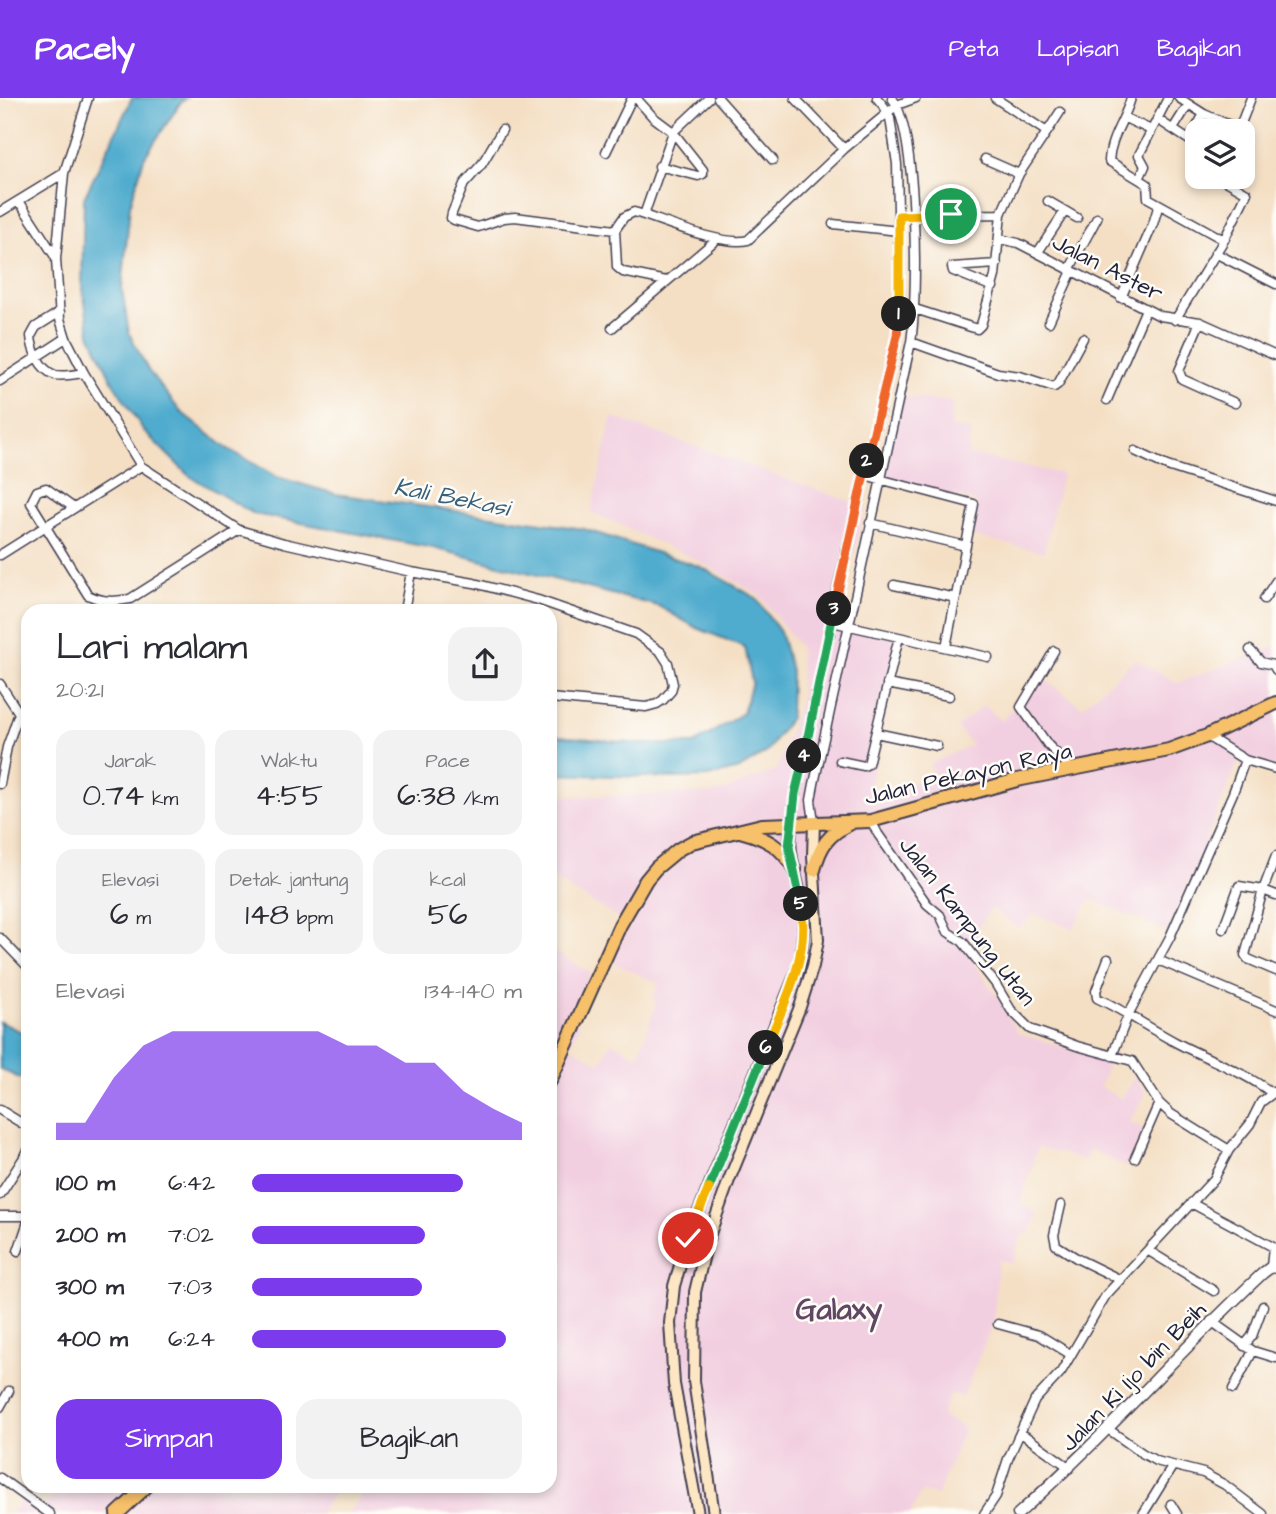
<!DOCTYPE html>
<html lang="id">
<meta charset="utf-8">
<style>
:root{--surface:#fff;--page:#f2f2f3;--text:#2b2b33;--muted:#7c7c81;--accent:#7c3aed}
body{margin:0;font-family:"Architects Daughter",sans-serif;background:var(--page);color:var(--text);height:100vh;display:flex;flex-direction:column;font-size:26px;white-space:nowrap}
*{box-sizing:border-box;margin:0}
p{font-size:23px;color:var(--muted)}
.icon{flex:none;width:38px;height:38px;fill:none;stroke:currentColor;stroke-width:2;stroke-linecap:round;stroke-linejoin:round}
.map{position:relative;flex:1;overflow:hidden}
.details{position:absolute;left:21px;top:506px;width:536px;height:889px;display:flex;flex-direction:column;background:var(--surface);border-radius:21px;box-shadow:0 4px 10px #0003}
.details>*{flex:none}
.fabs{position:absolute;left:1185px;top:21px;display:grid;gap:14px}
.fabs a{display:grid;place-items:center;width:70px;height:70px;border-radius:14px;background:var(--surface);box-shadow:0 4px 10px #0003;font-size:35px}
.pin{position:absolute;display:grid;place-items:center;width:60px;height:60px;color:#fff;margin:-30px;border:4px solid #fff;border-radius:50%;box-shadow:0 2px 7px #0007}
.km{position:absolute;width:35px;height:35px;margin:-18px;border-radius:50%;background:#222;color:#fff;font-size:19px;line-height:35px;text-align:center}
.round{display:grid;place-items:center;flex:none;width:74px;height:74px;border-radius:21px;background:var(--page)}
.headline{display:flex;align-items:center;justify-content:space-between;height:119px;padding:0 35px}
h1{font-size:38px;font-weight:600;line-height:52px}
.metrics{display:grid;grid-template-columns:repeat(3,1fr);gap:10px;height:119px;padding:7px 35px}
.metrics div{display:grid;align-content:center;border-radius:18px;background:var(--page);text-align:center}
.metrics b{font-size:30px;font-weight:600}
.metrics small{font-size:19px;font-weight:400}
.metrics p{font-size:19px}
.chart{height:196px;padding:14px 35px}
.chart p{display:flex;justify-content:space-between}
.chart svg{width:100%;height:126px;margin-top:7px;fill:var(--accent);opacity:.7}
.primary-button{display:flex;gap:14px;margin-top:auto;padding:14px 35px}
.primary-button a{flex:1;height:80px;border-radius:21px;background:var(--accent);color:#fff;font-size:28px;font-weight:600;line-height:80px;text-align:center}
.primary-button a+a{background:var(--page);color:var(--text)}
ul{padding:0 35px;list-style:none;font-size:23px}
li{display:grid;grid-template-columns:112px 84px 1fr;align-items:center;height:52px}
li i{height:18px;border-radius:9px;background:var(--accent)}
header{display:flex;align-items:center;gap:42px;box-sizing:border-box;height:98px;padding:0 35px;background:var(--accent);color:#fff}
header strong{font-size:33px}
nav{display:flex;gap:38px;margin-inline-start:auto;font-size:24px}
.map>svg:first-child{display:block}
.built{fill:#f2cfe0}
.water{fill:#50acce;stroke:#396784;stroke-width:2}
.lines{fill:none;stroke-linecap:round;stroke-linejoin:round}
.minor-casing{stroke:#423e50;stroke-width:11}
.tertiary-casing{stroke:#423e50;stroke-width:13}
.secondary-casing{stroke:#423e50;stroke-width:14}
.primary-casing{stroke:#423e50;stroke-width:16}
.minor{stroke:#fff;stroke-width:8}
.tertiary{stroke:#fff;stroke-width:10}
.secondary{stroke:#fce6c4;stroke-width:10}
.primary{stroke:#f7c06b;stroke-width:12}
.split-1-casing{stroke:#fff;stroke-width:14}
.split-2-casing{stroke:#fff;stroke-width:14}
.split-3-casing{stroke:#fff;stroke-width:14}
.split-4-casing{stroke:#fff;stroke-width:14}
.split-5-casing{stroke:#fff;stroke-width:14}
.split-6-casing{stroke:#fff;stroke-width:14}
.split-7-casing{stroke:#fff;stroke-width:14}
.split-8-casing{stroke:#fff;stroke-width:14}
.split-1{stroke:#f5b400;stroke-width:9}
.split-2{stroke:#f0652b;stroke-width:9}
.split-3{stroke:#f0652b;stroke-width:9}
.split-4{stroke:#22a559;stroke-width:9}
.split-5{stroke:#22a559;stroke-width:9}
.split-6{stroke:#f5b400;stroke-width:9}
.split-7{stroke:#22a559;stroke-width:9}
.split-8{stroke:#f5b400;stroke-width:9}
.labels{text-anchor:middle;stroke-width:5;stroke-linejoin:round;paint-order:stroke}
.street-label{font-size:23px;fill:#22223b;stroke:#fdfcf7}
.water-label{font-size:24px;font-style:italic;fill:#37607d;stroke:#fdfcf7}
.district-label{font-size:30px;font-weight:bold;fill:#614764;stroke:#fdfcf7}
</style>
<header>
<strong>Pacely</strong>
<nav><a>Peta</a><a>Lapisan</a><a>Bagikan</a></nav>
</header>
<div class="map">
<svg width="1276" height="1416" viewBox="0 0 1276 1416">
<rect width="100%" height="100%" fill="#fdfcf7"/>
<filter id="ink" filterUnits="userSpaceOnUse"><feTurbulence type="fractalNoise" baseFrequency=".0143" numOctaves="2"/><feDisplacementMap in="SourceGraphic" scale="14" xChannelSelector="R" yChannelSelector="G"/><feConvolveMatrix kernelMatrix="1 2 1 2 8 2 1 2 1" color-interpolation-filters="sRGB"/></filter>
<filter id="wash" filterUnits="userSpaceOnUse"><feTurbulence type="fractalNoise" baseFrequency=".00686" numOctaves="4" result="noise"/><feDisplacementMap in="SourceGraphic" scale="28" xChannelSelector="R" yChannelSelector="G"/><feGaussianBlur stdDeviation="1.57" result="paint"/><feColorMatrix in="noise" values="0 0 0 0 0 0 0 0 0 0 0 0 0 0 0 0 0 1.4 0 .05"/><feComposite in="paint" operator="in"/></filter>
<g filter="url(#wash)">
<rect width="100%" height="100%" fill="#f4dfc4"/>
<!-- built -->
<path class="built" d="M 901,298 L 953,304 L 951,329 L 970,332 L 968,356 L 1062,376 L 1044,454 L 971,438 L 977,404 L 883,379 Z
M 612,319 L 865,409 L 838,523 L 903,538 L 869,689 L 882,692 L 934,679 L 929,666 L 972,647 L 957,629 L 984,607 L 1001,623 L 1044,581 L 1082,609 L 1135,561 L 1177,585 L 1276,548 L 1276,676 L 1238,664 L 1168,834 L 1090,801 L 1073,831 L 1034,816 L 1019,830 L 991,810 L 965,852 L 1006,912 L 1017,935 L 1109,963 L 1100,989 L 1121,1001 L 1136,978 L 1146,996 L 1129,1024 L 1144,1031 L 1126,1069 L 1090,1051 L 1084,1062 L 1038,1049 L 1020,1105 L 1038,1115 L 1030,1137 L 1022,1135 L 1012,1166 L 998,1161 L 994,1221 L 963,1299 L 951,1295 L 941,1318 L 964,1330 L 937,1398 L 922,1393 L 910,1416 L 347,1416 L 361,1398 L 348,1388 L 550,1388 L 550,917 L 553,910 L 550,908 L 550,851 L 591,875 L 569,921 L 580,928 L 570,948 L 600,965 L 611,944 L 638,958 L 656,906 L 653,900 L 659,885 L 605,861 L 623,823 L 550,779 L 550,699 L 717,695 L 776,672 L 801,601 L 800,549 L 759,497 L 695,461 L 591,414 Z
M 63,1388 L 339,1388 L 319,1416 L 9,1416 L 22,1403 L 38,1414 Z"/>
<!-- water -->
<path class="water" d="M 132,0 L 186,0 L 181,4 L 144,60 L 130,108 L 122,191 L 129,235 L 148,272 L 181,314 L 225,349 L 277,379 L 336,396 L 584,431 L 701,469 L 756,500 L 780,534 L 791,573 L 790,620 L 767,654 L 739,671 L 708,679 L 676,680 L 550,676 L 550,637 L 642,646 L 694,646 L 743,615 L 752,584 L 745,549 L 697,530 L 658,508 L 433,450 L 254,416 L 188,377 L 144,333 L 112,283 L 90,236 L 82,187 L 84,100 Z
M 0,924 L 28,937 L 28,984 L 0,971 Z"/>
</g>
<g filter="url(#ink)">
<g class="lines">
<defs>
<path id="minor" d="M 88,0 L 64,75 L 56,161 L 60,221 L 66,240 L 84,275 L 141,368 L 239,432 L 284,445 L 411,474 L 474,485 L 538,502 L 636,536 L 661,554 L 668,565 L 673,586 L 671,593 L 663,602 L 657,606 L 646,609 L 550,600
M 636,0 L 653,19 L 673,34 L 703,72 L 703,76 L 698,78 L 659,68
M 718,0 L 773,62
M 795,0 L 844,51
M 1131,0 C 1125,22 1110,39 1109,63 L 1147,86 L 1148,100 L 1224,142
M 1179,0 L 1204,16
M 1125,20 L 1151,32
M 1157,21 L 1189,42
M 1173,31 L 1188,7
M 502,32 L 482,66 L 464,86 L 452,115 L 451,120 L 454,122 L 478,129 L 504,120 L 515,119 L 615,132 L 624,119 L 634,114 C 662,122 722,149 748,142 L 844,51 L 897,7 L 916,0
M 1238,33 L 1251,0
M 1047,34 L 1060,14
M 1197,46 L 1189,42 L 1204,16 L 1239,31
M 606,54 L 632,0
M 985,61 L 1019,76
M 1139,81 L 1145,68 L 1139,57 L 1168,0
M 19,103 L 56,160
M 1048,103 L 1077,120
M 0,114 L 64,75
M 644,117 L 673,34 L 709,0
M 899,118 L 1001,116
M 833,126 L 899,133
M 615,132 L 617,169 L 623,174 L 666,183
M 1000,141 L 1018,145 L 1160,218 L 1200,224 L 1276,258
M 1038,154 L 1065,113
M 1215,155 L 1276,186
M 1069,172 L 1097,120
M 993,189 L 953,173 L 952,169 L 997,166
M 1121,200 L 1153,126 L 1159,106
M 915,211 L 977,231 L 981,227 L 995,178 L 1001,116 L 1019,76 L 1047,34 L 995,0
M 60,214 L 36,229 L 31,238 C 32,252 40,272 55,277 C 64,279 76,276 84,275
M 1175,222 L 1224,142 L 1247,95 L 1219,79
M 1049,224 L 1072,173
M 1200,224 L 1179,273 L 1182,281 L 1235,305
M 612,230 L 717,141
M 911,244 L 998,275 L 1020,278 L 1054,289 L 1058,286 L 1083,240
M 0,283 L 66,240
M 1107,302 L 1146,211
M 1135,353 L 1167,368 L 1276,403
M 864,377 L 974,406 L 946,549
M 74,410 L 46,390 L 37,393 L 31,405 L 88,497 C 103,504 114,504 130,501 L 239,432
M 870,425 L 966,448
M 0,457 L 141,368
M 894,487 L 956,500
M 1264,501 L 1276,483
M 404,513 L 411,474
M 832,524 L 988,559
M 1250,552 L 1261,564 L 1273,567 L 1276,572
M 1054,553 L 1021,609 L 1048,647 L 1072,671
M 0,586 L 19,615
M 887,586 L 949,598
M 876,635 L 937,648
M 1207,638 L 1245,662 L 1276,671
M 840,663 L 864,668 L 868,666 L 899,539
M 0,686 L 7,649 L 19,615
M 871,723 L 878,736 L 927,806 L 940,817 L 948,834 L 963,844 L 995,885 L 1011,912 L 1030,931 L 1077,948 L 1132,963 L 1159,1005 L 1171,1016 L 1229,1052 L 1214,1081 L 1106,1197 L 1061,1274 L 1035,1302 L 1008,1361 L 996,1398 L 984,1416
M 814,724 L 811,702 L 814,686 L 911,244 C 918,199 918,34 892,0
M 792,725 L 795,696 L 832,524 L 836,496 L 897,238 L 900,209 L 897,66 L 890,20 L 886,11 L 877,0
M 1276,758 L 1263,792 L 1276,797
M 1223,831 L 1239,788 L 1263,792 L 1245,857 L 1248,861 L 1276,873
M 0,840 L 28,869
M 1108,861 L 1096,893 L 1097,900 C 1125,913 1150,931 1177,945 C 1209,962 1243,973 1272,995
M 1158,862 L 1276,912
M 1112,958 L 1129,915 L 1170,839 L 1233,695 L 1245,662
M 0,1012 L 28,1029
M 1229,1052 L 1250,1026 L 1261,1004 L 1276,993
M 1135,1060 L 1159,1005
M 0,1097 L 28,1053
M 1191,1105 L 1273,1149 L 1271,1169
M 1061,1107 L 1054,1137 L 1056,1147 L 1078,1161 L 1121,1182
M 0,1118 L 28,1118
M 18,1153 L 28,1124
M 1149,1153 L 1214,1193
M 1211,1223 L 1253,1253 L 1233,1291
M 998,1226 L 1039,1237 L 1070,1256
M 1244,1248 L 1252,1238 L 1263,1208
M 1253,1253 L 1276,1260
M 0,1309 L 9,1293
M 1108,1331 L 1142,1355 L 1156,1363 L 1203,1375 L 1225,1387 L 1263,1416
M 1021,1335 L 1070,1370
M 0,1380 L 50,1416
M 1171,1406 L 1177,1416
M 1143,1416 L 1172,1369"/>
<path id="tertiary" d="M 1018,1416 C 1104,1340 1179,1253 1263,1175 L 1271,1169 L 1276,1170"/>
<path id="secondary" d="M 698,1416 L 674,1286 L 670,1225 L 674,1188 L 688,1140 L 799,868 C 802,851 804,835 803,818 C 801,786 785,757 792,725
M 714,1416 L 694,1283 L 695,1194 L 707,1144 L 729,1082 L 800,909 L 813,868 L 818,842 L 813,758 L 814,724"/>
<path id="primary" d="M 740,733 C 766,740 782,748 795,772
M 814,772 C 820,748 828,736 851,725
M 550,983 L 620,827 L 646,782 L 656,770 L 679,751 L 692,744 L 762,727 L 871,723 L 1017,682 L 1169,652 L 1207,638 L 1276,605
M 117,1416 L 147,1388"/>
</defs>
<!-- minor casing -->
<use href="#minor" class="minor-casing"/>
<!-- tertiary casing -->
<use href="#tertiary" class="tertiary-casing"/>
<!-- secondary casing -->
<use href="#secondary" class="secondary-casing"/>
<!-- primary casing -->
<use href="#primary" class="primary-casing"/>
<!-- minor -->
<use href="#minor" class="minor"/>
<!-- tertiary -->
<use href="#tertiary" class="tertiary"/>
<!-- secondary -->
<use href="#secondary" class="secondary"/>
<!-- primary -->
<use href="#primary" class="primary"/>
</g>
</g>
<g class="lines" filter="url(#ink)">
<defs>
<path id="split-1" d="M 899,216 L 899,118 L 951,116"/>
<path id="split-2" d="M 867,363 L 897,238 L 899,216"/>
<path id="split-3" d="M 834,511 L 867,363"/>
<path id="split-4" d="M 804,658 L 834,511"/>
<path id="split-5" d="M 801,806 L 789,749 L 795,696 L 804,658"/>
<path id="split-6" d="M 766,950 C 785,904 810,858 801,806"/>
<path id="split-7" d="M 709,1090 L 766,950"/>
<path id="split-8" d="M 688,1140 L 709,1090"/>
</defs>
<!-- split-1 casing -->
<use href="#split-1" class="split-1-casing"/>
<!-- split-2 casing -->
<use href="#split-2" class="split-2-casing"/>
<!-- split-3 casing -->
<use href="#split-3" class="split-3-casing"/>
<!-- split-4 casing -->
<use href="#split-4" class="split-4-casing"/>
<!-- split-5 casing -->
<use href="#split-5" class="split-5-casing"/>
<!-- split-6 casing -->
<use href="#split-6" class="split-6-casing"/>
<!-- split-7 casing -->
<use href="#split-7" class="split-7-casing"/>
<!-- split-8 casing -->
<use href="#split-8" class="split-8-casing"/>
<!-- split-1 -->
<use href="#split-1" class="split-1"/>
<!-- split-2 -->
<use href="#split-2" class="split-2"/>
<!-- split-3 -->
<use href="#split-3" class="split-3"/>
<!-- split-4 -->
<use href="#split-4" class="split-4"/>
<!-- split-5 -->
<use href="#split-5" class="split-5"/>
<!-- split-6 -->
<use href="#split-6" class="split-6"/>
<!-- split-7 -->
<use href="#split-7" class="split-7"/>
<!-- split-8 -->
<use href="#split-8" class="split-8"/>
</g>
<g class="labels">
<!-- street labels -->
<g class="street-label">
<text transform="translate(1108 169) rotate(27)" y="8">Jalan Aster</text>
<text transform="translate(968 675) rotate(-13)" y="8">Jalan Pekayon Raya</text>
<text transform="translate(968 823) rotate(52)" y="8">Jalan Kampung Utan</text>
<text transform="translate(1133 1278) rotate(-46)" y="8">Jalan Ki Ijo bin Beih</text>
</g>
<!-- water labels -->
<g class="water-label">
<text transform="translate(452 399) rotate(11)" y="8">Kali Bekasi</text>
</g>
<!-- district labels -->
<g class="district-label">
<text x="839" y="1221">Galaxy</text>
</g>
</g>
</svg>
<div class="fabs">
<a><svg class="icon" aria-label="layers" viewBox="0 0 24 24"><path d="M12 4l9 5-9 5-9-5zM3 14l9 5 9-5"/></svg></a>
</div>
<div class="pin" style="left:951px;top:116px;background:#1e9e55"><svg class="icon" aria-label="arrive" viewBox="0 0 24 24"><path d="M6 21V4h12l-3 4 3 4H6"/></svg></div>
<div class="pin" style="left:688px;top:1140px;background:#d93025"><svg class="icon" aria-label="check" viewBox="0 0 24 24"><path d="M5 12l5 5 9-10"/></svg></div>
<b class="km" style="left:899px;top:216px">1</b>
<b class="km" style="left:867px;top:363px">2</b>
<b class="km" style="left:834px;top:511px">3</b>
<b class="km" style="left:804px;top:658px">4</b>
<b class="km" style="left:801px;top:806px">5</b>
<b class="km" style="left:766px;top:950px">6</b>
<section class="details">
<div class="headline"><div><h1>Lari malam</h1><p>20:21</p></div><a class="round"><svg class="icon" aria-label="share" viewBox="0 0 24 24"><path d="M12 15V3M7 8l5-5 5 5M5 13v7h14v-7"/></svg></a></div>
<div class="metrics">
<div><p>Jarak</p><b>0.74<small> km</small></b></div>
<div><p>Waktu</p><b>4:55</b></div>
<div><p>Pace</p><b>6:38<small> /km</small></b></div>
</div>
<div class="metrics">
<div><p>Elevasi</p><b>6<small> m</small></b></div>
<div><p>Detak jantung</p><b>148<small> bpm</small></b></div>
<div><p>kcal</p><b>56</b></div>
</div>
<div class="chart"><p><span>Elevasi</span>134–140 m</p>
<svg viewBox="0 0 160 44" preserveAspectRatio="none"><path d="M0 44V38L10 38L20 22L30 11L40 6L50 6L60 6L70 6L80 6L90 6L100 11L110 11L120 17L130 17L140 27L150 33L160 38V44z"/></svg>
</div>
<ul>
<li><b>100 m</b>6:42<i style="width:78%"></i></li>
<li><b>200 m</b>7:02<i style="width:64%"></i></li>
<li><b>300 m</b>7:03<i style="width:63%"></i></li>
<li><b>400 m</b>6:24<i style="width:94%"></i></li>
</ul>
<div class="primary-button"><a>Simpan</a><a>Bagikan</a></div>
</section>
</div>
